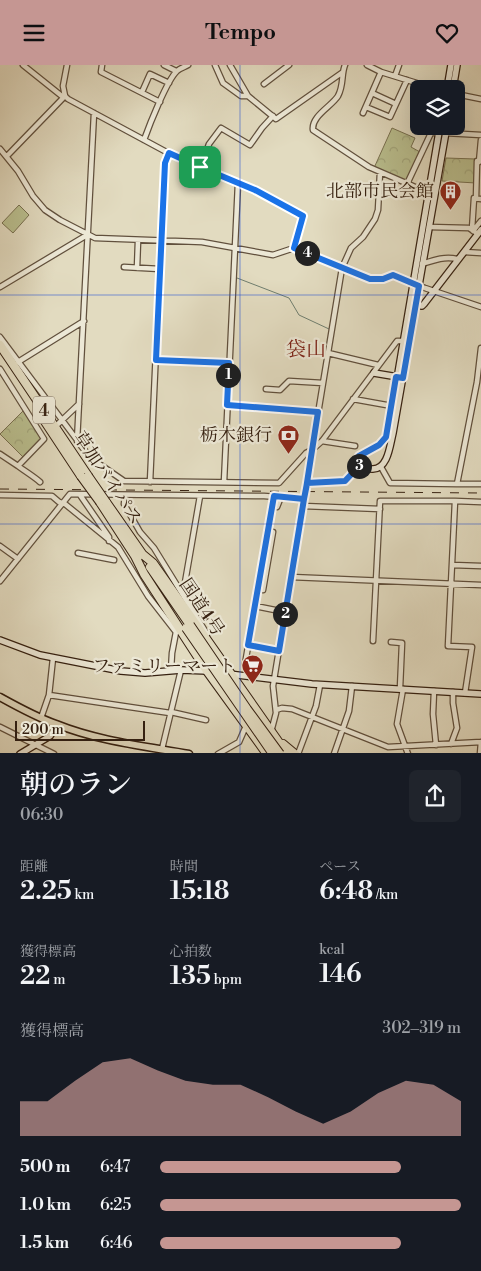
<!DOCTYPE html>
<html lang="ja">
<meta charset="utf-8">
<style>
:root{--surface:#171b24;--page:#20242c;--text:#f1f3f6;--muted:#9ea1a6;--accent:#c59692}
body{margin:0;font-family:"Libre Bodoni","Noto Serif JP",serif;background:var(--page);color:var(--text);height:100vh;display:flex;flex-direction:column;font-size:19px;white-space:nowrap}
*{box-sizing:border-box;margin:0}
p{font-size:16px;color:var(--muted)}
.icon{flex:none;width:28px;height:28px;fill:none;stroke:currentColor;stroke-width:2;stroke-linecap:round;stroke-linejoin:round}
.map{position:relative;height:688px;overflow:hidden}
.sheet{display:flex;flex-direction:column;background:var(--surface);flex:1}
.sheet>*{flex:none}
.buttons{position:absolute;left:410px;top:15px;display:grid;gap:10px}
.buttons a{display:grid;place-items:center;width:55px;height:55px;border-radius:8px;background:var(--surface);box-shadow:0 5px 20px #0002;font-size:25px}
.scale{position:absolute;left:15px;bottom:12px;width:130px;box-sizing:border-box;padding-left:5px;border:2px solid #362111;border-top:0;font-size:14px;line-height:18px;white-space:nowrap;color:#362111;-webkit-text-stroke:4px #ece8d6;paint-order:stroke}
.pin{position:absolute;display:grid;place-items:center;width:42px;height:42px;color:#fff;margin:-21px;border-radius:10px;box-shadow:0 2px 8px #0006}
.km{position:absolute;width:25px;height:25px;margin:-12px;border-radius:50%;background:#222;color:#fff;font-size:14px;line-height:25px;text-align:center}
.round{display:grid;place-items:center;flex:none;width:52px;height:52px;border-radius:8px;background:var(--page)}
.head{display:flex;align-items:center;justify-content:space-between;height:85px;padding:0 20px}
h1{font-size:28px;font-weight:600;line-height:38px}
.metrics{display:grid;grid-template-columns:repeat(3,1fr);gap:8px;height:85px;padding:5px 20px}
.metrics div{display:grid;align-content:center}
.metrics b{font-size:25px;font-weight:600}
.metrics small{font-size:14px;font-weight:400}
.metrics p{font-size:14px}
.chart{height:140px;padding:10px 20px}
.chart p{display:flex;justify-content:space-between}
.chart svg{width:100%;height:90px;margin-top:5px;fill:var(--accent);opacity:.7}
ul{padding:0 20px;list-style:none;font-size:16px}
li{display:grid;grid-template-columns:80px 60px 1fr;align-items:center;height:38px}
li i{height:12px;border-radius:6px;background:var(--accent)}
header{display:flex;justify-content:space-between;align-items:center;height:65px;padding:0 20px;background:var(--accent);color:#111;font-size:22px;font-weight:600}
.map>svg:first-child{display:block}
.forest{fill:url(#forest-crowns);stroke:#787050}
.garden{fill:#b9be8e;stroke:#787050}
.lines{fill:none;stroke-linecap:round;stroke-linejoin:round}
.stream{stroke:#6f7e6f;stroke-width:1}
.street-casing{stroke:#61503d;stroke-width:7}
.secondary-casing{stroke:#362111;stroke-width:8}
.primary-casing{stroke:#362111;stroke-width:9}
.highway-casing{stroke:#362111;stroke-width:10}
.street{stroke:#ece8d6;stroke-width:4.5}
.secondary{stroke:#ece8d6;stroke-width:5.5}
.primary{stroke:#e2dbc0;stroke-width:6}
.highway{stroke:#e2dbc0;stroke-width:8}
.rail{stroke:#362111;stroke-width:1;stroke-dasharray:9 9;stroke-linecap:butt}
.highway-bridge-casing{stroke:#362111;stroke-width:10;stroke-linecap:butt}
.highway-bridge{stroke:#e2dbc0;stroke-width:8}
.route-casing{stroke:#fff;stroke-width:10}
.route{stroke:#1a73e8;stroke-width:6}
.grid{fill:none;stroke:#1d4ed8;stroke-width:1;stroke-opacity:0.55}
.labels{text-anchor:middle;stroke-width:4.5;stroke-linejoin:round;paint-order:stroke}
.shield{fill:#ece8d6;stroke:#6d5d4c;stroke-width:1}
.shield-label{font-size:16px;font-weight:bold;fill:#362111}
.poi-label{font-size:18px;fill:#362111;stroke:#ece8d6;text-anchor:end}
.street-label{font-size:18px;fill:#362111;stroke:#ece8d6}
.quarter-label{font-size:20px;fill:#7a1f14;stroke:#ece8d6}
</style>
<header><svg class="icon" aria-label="menu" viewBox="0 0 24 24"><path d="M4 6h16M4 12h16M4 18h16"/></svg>Tempo<svg class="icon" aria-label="heart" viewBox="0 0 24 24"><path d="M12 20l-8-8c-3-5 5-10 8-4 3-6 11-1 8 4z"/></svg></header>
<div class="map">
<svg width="481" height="689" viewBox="0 0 481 689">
<defs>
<pattern id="forest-crowns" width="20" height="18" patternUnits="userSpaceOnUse" patternTransform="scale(1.25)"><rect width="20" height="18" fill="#b9be8e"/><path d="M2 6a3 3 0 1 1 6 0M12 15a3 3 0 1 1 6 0" fill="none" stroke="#a0a379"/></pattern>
</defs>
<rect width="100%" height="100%" fill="#e2dbc0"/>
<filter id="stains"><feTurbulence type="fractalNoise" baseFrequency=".004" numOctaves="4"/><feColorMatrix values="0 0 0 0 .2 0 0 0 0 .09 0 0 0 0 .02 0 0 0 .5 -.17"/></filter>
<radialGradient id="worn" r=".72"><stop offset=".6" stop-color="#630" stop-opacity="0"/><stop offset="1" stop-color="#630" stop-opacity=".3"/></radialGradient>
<!-- forest -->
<path class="forest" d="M 392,63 L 415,73 L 411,82 L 420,87 L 408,115 L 404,117 L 374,103 Z
M 446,93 L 476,94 L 476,118 L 442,116 Z
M 24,345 L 42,373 L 24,393 L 0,369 Z"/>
<!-- garden -->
<path class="garden" d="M 19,140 L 29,150 L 13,168 L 2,158 Z"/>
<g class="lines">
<!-- stream -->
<path class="stream" d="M 237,213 L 289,233 L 299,250 L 329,264"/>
<defs>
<path id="street" d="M 23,0 L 63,32
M 67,0 L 63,21 L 65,31 L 68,34 L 185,97 L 255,125 L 303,151 L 294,183
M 102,0 L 101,7 L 160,37
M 164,0 L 176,6
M 215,0 L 223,18 L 241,31 L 248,31 L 276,54 L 343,7
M 230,0 L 248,31
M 345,0 C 341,10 344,20 338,31 C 332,41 311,51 313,65 L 369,102 L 429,128
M 367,0 L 381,7 L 436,24
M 395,11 L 399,0
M 264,19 L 289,0
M 142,27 L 150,9 L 169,18
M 372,28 L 396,39
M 456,29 L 481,34
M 366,42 L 390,52 L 407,15
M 94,48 L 77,376 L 92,394 L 124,416 L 279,418 L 306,388 L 312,385 L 342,203 L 351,183 L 363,172 L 375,154 L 378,145 L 380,107
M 363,48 L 381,7
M 445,68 L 481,70
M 144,75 C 149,61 167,15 177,6 C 180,3 185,2 188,0
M 0,84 L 18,106 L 33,131 L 45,145 L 60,155 L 95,173 L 202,177 L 273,190 L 294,183 L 370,214 L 383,214 L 393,211 L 425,223 L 481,242
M 7,91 L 65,31
M 201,102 L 209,79 L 221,63 L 250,80 L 262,63 L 273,51
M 407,119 L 431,68 L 439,68
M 476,134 L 477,96 L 479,97 L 481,75
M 429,162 L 469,163 L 478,169
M 472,164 L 474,133 L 481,134
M 473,166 L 481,156
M 464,187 L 481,188
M 422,199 C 434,195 445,191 457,194
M 124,202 L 160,204
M 137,203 L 138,176
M 0,222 L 87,170
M 0,272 L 77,375
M 481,283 L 477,317 L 457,419 L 481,419
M 328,288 L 378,300
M 156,295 L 229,298
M 18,297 L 84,256
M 0,304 L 44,374 L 18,401 L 0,389
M 266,324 L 280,325 L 289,316 L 323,318
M 353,334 L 392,341
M 227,340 L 318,347
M 58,359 L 79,339
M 322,376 L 355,381
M 18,401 C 26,407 33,411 40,417
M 381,402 L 390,418 L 457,419
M 150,417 L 163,132 L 165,98 L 169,88
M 224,417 L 238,118
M 307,417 L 345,416 L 360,401
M 0,430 L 52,431 L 59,437 L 65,439 L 118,482 L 148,531 L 176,567 L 172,588 L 171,605
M 80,430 L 109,472 L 109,476
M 125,430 L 124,439 L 140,467 L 154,483 L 207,569
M 455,436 L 481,437
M 303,441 L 380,444
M 277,442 L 281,432
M 0,481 L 18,494
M 78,488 L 114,495
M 452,500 L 481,501
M 291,512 L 481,520
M 0,516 L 70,429 L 264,431 L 304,434
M 263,525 L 273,467
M 183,529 L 200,431
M 255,541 L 285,547
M 373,576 L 380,436 L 455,436 L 448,581 L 472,582 L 465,628
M 391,577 L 402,578 L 400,623
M 248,581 L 279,586
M 245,599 L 274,431
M 403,624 L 397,659 L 408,689
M 434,626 L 433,649 L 436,680
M 49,630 L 170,648
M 276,645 L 282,643 L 292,644 L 388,682 L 481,677
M 171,647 L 206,655
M 41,653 L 49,630 L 53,593
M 0,662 L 54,689
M 271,667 L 276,648 L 273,621 L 312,385 L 322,376 L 397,276 L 402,276
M 451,679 L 457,663 L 453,638 L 453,627
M 162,684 L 181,605
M 218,689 L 239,677 L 246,661
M 298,689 L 316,641 L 320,620
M 334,689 L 349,646 L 352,621
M 480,689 L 481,677"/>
<path id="secondary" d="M 447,24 L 451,0
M 453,24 L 457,0
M 440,61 L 388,367 C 383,382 368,383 358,393 L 357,398 C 361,402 366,404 372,404 C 388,405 390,380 393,368 L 447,61
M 416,240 L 422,241 L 424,239 L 481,165
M 374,308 L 398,312
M 0,575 L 40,590 L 121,606 L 145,608 L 181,605 L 208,606
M 229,609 L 312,619 L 481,629
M 20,689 L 50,671 L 57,660"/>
<path id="primary" d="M 0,632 C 18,642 36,652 56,659 C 98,676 144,681 189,689"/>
<path id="highway" d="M 0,280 L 88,411
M 42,352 L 81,411
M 100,437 L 137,494
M 106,437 L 143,490
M 141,488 L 153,498 L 287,689
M 135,491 L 144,509 L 207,606 L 267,689
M 150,502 L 190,560
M 283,679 L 295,689"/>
</defs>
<!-- street casing -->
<use href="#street" class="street-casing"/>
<!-- secondary casing -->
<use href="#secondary" class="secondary-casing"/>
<!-- primary casing -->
<use href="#primary" class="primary-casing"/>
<!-- highway casing -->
<use href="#highway" class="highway-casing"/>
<!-- street -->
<use href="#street" class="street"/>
<!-- secondary -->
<use href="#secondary" class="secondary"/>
<!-- primary -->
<use href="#primary" class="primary"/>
<!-- highway -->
<use href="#highway" class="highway"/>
<!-- rail -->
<path class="rail" d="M 0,424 L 481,428"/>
<defs>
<path id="highway-bridge" d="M 81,411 L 100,437
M 88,411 L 106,437
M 190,560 L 247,644 L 280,689
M 186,563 L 273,689"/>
</defs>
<!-- highway-bridge casing -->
<use href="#highway-bridge" class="highway-bridge-casing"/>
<!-- highway-bridge -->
<use href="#highway-bridge" class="highway-bridge"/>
</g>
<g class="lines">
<defs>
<path id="route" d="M 200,102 L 169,88 L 165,98 L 156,295 L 229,298 L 227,340 L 318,347 L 306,424 L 304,434 L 279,586 L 248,580 L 274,431 L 304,434 L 307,418 L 345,416 L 360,400 L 357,395 L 359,391 L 379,380 L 386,372 L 396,312 L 403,313 L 419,221 L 393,210 L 383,214 L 370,214 L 294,183 L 303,151 L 255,125 L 200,102"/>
</defs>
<!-- route casing -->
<use href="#route" class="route-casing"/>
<!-- route -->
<use href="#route" class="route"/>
</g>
<!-- grid -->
<path class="grid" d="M 240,0 L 240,689M 0,230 L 481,230M 0,459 L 481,459"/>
<!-- icons -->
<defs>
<symbol id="building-pin" viewBox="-11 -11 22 30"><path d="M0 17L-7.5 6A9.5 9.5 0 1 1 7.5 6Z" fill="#8f2418" stroke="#ece8d6"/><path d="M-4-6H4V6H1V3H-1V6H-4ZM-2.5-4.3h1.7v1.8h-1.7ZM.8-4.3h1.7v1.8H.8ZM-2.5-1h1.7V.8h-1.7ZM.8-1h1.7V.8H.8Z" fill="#fff"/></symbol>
<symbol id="bank-pin" viewBox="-11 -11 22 30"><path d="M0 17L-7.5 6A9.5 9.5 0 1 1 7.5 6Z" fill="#8f2418" stroke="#ece8d6"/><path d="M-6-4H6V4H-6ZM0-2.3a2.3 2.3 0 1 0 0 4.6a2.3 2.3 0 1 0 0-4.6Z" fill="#fff"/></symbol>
<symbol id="supermarket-pin" viewBox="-11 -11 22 30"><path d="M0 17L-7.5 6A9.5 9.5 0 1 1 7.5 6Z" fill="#8f2418" stroke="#ece8d6"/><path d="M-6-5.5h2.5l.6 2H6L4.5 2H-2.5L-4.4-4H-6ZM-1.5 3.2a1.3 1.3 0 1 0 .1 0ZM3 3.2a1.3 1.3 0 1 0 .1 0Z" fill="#fff"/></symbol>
</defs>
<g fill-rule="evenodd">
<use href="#building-pin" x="438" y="114" width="25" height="34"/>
<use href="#bank-pin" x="276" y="358" width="25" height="34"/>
<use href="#supermarket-pin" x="240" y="588" width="25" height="34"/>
</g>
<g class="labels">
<!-- shield labels -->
<rect class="shield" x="33" y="331.5" width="22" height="27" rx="4"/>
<g class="shield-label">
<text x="44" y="351">4</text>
</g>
<!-- poi labels -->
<g class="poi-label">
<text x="434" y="132">北部市民会館</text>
<text x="272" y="376">栃木銀行</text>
<text x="236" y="607">ファミリーマート</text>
</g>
<!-- street labels -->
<g class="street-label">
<text transform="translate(108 413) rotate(56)" y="6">草加バイパス</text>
<text transform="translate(202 542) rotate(56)" y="6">国道4号</text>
</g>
<!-- quarter labels -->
<g class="quarter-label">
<text x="306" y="291">袋山</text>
</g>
</g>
<rect width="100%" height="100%" filter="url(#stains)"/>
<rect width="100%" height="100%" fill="url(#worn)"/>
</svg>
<div class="buttons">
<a><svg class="icon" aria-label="layers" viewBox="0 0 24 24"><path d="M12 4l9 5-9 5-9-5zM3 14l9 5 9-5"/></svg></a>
</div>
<div class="scale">200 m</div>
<div class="pin" style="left:200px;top:102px;background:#1e9e55"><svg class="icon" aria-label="arrive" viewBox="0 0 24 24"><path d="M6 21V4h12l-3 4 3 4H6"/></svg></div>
<b class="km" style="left:228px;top:310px">1</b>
<b class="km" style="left:285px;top:549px">2</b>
<b class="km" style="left:359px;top:401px">3</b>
<b class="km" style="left:307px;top:188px">4</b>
</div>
<section class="sheet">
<div class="head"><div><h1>朝のラン</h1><p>06:30</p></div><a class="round"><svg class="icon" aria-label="share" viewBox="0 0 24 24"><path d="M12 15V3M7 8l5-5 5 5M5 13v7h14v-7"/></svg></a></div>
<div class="metrics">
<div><p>距離</p><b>2.25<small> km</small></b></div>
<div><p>時間</p><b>15:18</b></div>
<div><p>ペース</p><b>6:48<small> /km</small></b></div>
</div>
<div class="metrics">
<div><p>獲得標高</p><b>22<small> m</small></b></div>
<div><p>心拍数</p><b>135<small> bpm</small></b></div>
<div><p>kcal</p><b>146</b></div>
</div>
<div class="chart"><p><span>獲得標高</span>302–319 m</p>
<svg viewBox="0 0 160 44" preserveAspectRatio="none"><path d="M0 44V27L10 27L20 17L30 8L40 6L50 12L60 17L70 19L80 19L90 25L100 32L110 38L120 32L130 23L140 17L150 19L160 27V44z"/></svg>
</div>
<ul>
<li><b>500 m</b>6:47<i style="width:80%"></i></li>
<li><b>1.0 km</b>6:25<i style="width:100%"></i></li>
<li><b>1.5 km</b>6:46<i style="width:80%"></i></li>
</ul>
</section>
